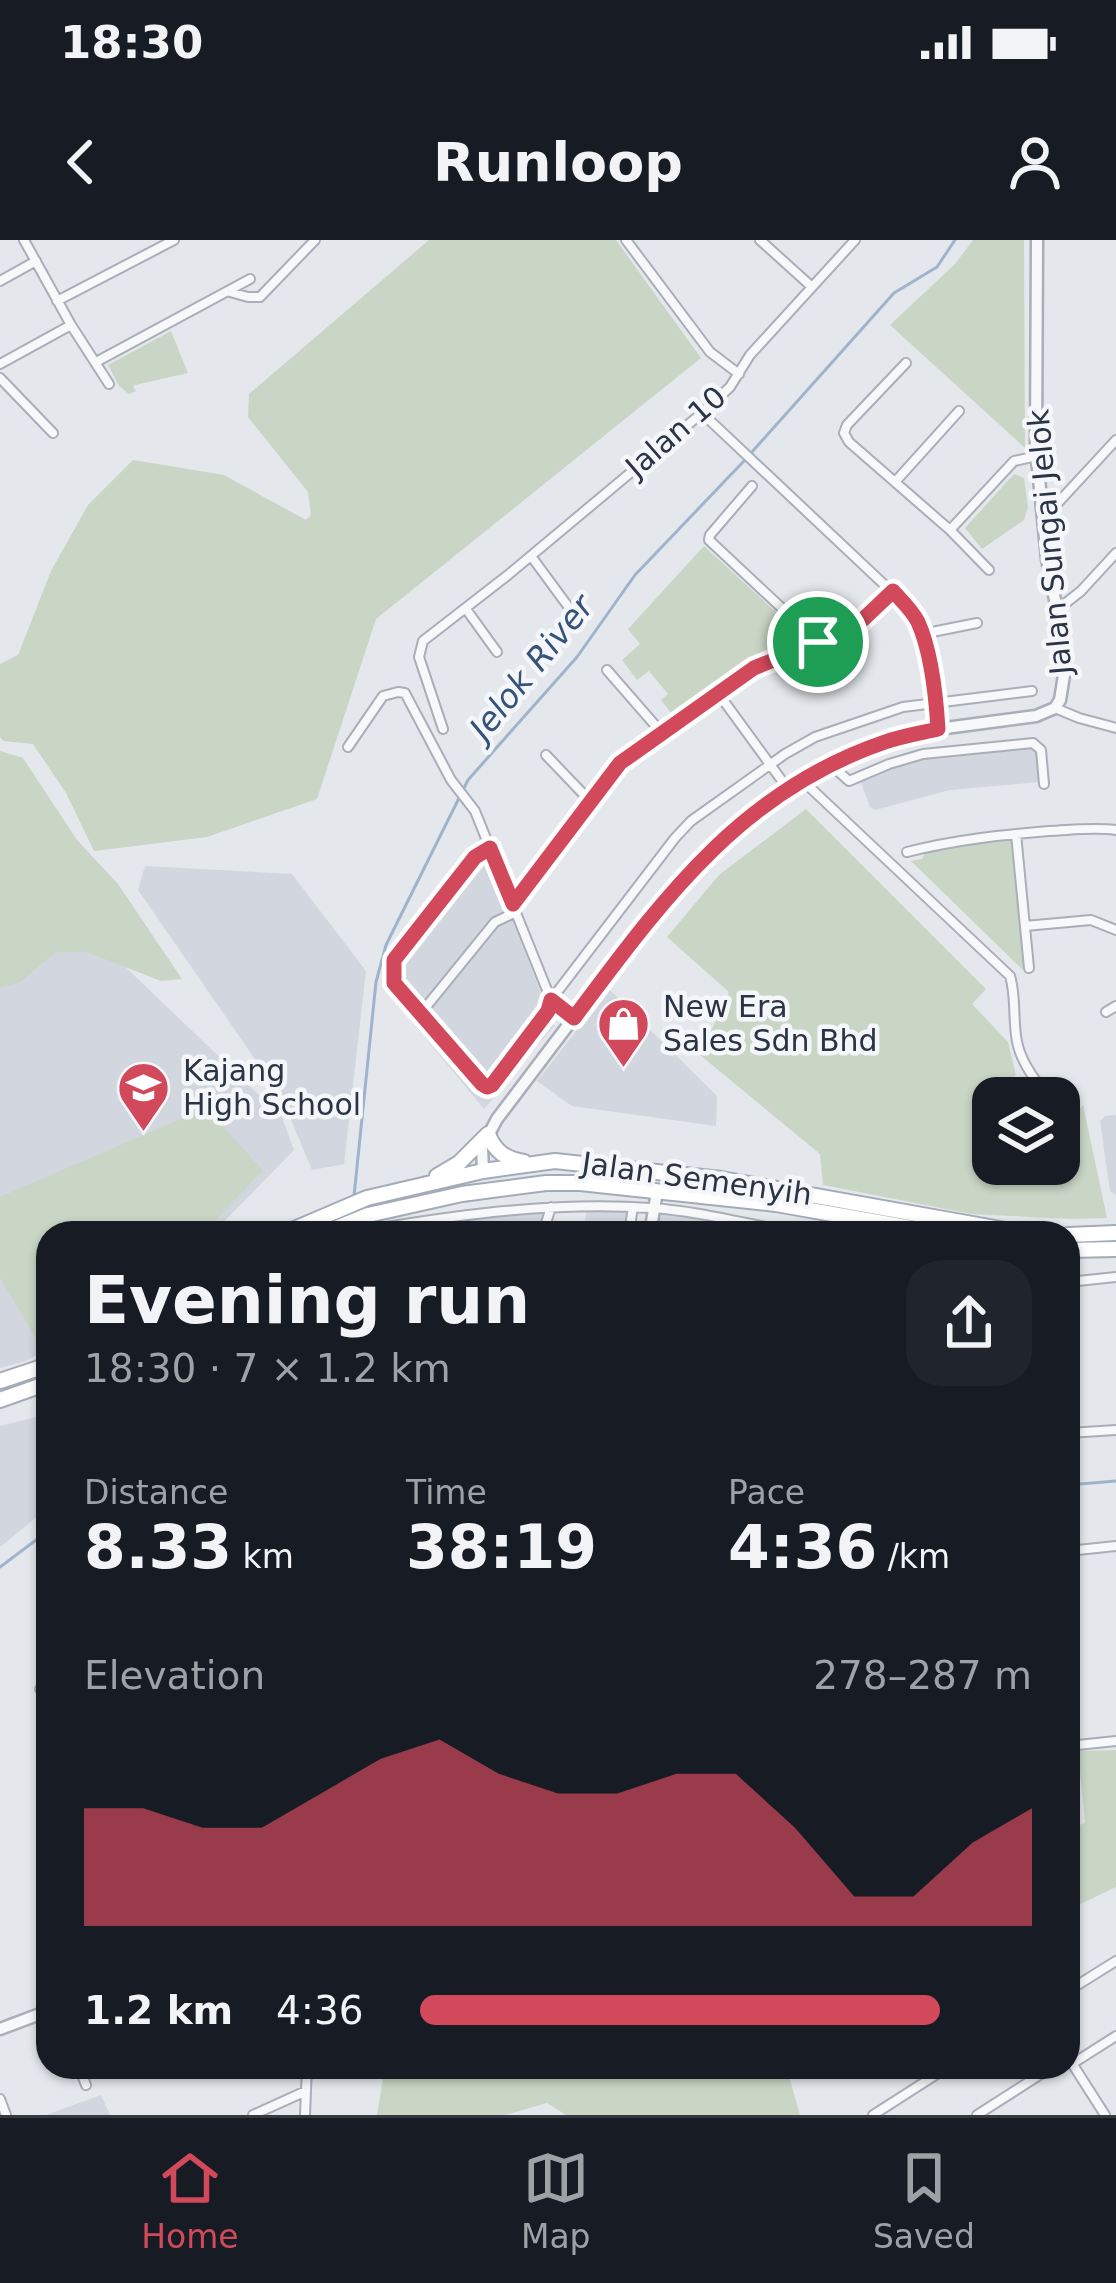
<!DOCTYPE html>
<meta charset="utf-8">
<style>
:root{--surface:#171b24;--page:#20242c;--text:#f1f3f6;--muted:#9ea1a6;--line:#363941;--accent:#d1495b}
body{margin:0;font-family:"DejaVu Sans",sans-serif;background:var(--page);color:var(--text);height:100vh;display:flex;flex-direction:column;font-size:45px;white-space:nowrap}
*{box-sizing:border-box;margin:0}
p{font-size:39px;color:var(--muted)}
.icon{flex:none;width:66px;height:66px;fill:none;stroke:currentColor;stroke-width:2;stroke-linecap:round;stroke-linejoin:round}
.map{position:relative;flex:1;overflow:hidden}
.panel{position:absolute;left:36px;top:981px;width:1044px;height:858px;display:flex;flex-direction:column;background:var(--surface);border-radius:36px;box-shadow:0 3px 9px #0004}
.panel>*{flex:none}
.fabs{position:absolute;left:972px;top:837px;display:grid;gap:24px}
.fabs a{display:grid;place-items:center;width:108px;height:108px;border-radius:24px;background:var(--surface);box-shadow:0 3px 9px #0004;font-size:60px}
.pin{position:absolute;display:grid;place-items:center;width:102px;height:102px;color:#fff;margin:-51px;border:6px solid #fff;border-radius:50%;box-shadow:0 3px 12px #0007}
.round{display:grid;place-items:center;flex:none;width:126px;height:126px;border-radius:36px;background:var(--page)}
.head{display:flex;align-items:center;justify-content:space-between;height:204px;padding:0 48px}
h1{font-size:66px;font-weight:700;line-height:90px}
.figures{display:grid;grid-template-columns:repeat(3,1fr);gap:18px;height:204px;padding:12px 48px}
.figures div{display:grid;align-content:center}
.figures b{font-size:60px;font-weight:700}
.figures small{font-size:33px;font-weight:400}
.figures p{font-size:33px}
.chart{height:336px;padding:24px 48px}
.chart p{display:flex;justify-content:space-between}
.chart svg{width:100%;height:216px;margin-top:12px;fill:var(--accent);opacity:.7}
ul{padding:0 48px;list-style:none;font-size:39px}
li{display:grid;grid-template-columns:192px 144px 1fr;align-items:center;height:90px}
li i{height:30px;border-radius:15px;background:var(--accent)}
.status{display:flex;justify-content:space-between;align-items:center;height:84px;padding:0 60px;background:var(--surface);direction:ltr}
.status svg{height:33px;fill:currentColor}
header{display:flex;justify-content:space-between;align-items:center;height:156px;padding:0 48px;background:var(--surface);font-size:54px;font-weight:700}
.tab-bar{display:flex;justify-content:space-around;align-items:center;height:168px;border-top:3px solid var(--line);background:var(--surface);font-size:33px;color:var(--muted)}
.tab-bar a{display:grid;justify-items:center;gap:6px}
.tab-bar .active{color:var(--accent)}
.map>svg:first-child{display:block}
.built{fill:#d2d6de}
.green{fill:#c9d6c5}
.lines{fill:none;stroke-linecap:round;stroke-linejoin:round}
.stream{stroke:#9fb4cc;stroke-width:3}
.minor-casing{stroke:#a9aeb7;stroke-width:12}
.tertiary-casing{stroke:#a9aeb7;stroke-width:15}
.primary-casing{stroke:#a3abb8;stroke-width:18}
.minor{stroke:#f7f8fa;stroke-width:8}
.tertiary{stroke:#f7f8fa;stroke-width:10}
.primary{stroke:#fff;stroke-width:14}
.route-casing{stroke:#fff;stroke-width:24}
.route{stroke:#d1495b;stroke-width:15}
.labels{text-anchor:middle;stroke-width:9;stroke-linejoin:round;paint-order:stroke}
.street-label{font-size:30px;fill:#2b3445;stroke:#f4f6f9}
.poi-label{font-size:30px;fill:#2b3445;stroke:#f4f6f9;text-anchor:start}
.water-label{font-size:33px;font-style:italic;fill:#34527a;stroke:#f4f6f9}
</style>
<div class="status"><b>18:30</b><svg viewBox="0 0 49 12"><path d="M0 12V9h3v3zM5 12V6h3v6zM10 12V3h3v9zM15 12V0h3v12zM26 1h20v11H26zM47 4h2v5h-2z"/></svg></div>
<header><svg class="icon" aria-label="back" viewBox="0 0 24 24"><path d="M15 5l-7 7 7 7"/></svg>Runloop<svg class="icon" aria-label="person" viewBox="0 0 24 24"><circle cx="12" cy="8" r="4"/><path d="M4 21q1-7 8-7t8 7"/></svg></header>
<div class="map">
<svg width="1116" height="1875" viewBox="0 0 1116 1875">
<rect width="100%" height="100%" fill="#e4e7ec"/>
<!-- built -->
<path class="built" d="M 1032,507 L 1038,511 L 1040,542 L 950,550 L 875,570 L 870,567 L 860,540 L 891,527 L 925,517 Z
M 480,598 L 554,786 L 484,869 L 384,748 L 388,720 Z
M 145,626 L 292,634 L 366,731 L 344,924 L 312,930 L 282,858 L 138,650 Z
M 45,650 L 282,877 L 294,910 L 213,993 L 48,993 L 48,1108 L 26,1121 L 0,1128 L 0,670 Z
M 609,749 L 717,856 L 716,886 L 572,866 L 537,841 Z
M 1116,875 L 1116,955 L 1110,951 L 1100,881 L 1105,876 Z
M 547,970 L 540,993 L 374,993 L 381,989 L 480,975 Z
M 587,970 L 628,970 L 626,993 L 583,993 Z
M 659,973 L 779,993 L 655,993 Z
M 48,1174 L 48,1268 L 0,1307 L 0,1186 Z
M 101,1855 L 110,1875 L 46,1875 Z"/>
<!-- green -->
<path class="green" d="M 429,0 L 616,0 L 701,118 L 376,379 L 317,559 L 207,597 L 94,611 L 66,553 L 33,504 L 3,501 L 0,497 L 0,424 L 18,415 L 51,331 L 88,265 L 133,220 L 224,235 L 306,280 L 311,275 L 308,252 L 248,177 L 249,154 Z
M 973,0 L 1024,0 L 1025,208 L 890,85 L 955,24 Z
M 171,91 L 188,133 L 135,145 L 133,147 L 136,151 L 129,154 L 119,146 L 108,125 Z
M 1014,234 L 1024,238 L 1028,267 L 1024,280 L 982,309 L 965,288 Z
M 704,306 L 800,394 L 799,403 L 750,425 L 674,477 L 661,460 L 668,454 L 649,431 L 637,440 L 622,420 L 640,404 L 628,389 Z
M 0,511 L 23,518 L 77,600 L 118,644 L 182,739 L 161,741 L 87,712 L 56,712 L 19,743 L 0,747 Z
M 806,569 L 986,749 L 972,764 L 1008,802 L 1016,835 L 984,866 L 993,876 L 993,924 L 1059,924 L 1059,891 L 1083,865 L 1107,978 L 1070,979 L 971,974 L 823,945 L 820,914 L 700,815 L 729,752 L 667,697 L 719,635 Z
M 1013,599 L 1027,734 L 911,621 L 922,619 L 925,612 Z
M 206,868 L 263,930 L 204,993 L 48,993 L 48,1100 L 40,1105 L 0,1038 L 0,957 Z
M 1116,1510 L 1116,1647 L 1068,1670 L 1068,1589 L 1085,1583 L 1078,1511 Z
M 385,1827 L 792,1827 L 788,1833 L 800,1875 L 566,1875 L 547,1863 L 505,1875 L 377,1875 Z"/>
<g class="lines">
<!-- stream -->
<path class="stream" d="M 354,956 L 376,742 L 386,705 L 468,540 L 577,417 L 635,335 L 743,222 L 894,53 L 937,27 L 955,0
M 1068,1245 L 1116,1241
M 0,1327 L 48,1291"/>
<defs>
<path id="minor" d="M 24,0 L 71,85 L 109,144
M 626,0 L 710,112 L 739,134
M 760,0 L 812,47
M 0,41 L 36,21
M 230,52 L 248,57 L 260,57 L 315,0
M 57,61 L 174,0
M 96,122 L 250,39
M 906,123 L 847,185 L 844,193 L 849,202 L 950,290 L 989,330
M 0,124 L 71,85
M 0,138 L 53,193
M 702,173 L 909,368 C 930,403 935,449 938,489
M 895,242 L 959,171
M 752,246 L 710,295 L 709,300 L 818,402
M 1043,279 L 1116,200
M 950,290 L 1014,221 L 1037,216
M 531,316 L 570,369
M 466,369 L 497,412
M 1057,370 L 1081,351 L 1116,313
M 922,394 L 977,383
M 607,430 L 661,492
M 718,453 L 788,549
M 1055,468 L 1079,478 L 1116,488
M 443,489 L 419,417 L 423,401 L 508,335 L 702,173 L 730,147 L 750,115 L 855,0
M 348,507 L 383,456 L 398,452 L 405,453 L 451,540 L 475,571 L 551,760 L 573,778
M 546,515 L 589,560
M 830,524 L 849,541 L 889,524 L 923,514 L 1033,503 L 1041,510 L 1044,544
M 802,540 L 1010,736 C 1017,759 1012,784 1018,806 C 1023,825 1037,843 1049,858
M 1016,594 L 1029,728
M 490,608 L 475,617 L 394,720 L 394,743 L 487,847 L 492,845 L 548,771 L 551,760 L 675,598 L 691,581 L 785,514 L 815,497 L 903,467 L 1032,451
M 907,612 C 954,600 1001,595 1049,591 C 1072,590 1094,587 1116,590
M 513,663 L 620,523 L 753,428 L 855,387 L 893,351
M 1025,686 L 1091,680 L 1116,690
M 1106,772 L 1116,766
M 421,773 L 495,682 L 516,672
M 372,993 L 380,988 C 470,973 559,962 651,968 C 700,971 750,985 798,993
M 543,993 L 551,967
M 629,993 L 633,967
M 1068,1042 L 1116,1037
M 1068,1193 L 1116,1190
M 1068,1311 L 1116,1306
M 40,1449 L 48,1444
M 1068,1506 L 1116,1501
M 1068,1521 L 1072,1577 L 1068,1579
M 1068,1751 L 1116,1721
M 1068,1817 L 1105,1875
M 1072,1824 L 1116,1796
M 79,1827 L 86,1845
M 0,1859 L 6,1875
M 253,1875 L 306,1851
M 305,1875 L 307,1827
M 873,1875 L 948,1827
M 977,1875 L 1052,1827"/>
<path id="tertiary" d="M 483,931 L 482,907 L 497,879 L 656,669 L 701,619 L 746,579 L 788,549 L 830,524 L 886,502 L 938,489 L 1036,476 L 1055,468 L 1060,460 L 1064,435 L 1057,370 L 1047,319 L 1036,208 L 1037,0
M 650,993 L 657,952
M 0,1789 L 48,1771"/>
<path id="primary" d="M 437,936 L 459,923 L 488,894 C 495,912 506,919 524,922
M 285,993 L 367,958 L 483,931 L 555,921 L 721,939 L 1006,990 L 1046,993
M 324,993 L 368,975 L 462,954 L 546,943 L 580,943 L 776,964 L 940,993
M 1068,995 L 1116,993
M 1068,1010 L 1116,1009
M 0,1141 L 48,1125
M 0,1160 L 48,1143"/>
</defs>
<!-- minor casing -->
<use href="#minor" class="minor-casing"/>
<!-- tertiary casing -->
<use href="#tertiary" class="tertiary-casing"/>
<!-- primary casing -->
<use href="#primary" class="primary-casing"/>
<!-- minor -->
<use href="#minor" class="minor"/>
<!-- tertiary -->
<use href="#tertiary" class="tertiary"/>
<!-- primary -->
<use href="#primary" class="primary"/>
</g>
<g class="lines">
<defs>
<path id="route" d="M 893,351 C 902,361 912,370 918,382 C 931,411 936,456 938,489 C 921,493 902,496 885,502 C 740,551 661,662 574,778 L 551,760 L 548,771 L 492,845 L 487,847 L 482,844 L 394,743 L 394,720 L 475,617 L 490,608 L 513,664 L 620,523 L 754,428 L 855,387 Z"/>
</defs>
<!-- route casing -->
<use href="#route" class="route-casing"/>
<!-- route -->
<use href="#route" class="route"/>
</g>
<!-- icons -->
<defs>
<symbol id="shop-pin" viewBox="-11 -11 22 30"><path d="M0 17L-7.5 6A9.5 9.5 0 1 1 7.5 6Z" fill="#d1495b" stroke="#f4f6f9"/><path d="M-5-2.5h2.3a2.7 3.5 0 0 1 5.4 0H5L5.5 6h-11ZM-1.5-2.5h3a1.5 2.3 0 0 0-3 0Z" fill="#fff"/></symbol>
<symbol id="school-pin" viewBox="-11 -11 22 30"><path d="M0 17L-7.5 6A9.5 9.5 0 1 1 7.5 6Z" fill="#d1495b" stroke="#f4f6f9"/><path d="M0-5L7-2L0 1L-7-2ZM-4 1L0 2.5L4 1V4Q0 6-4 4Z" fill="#fff"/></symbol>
</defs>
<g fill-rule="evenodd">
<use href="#shop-pin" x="594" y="754" width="59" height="81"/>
<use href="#school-pin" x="114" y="818" width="59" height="81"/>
</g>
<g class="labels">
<!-- street labels -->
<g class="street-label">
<text transform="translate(676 192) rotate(-41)" y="10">Jalan 10</text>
<text transform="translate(1050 302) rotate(-95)" y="10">Jalan Sungai Jelok</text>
<text transform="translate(697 939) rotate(8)" y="10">Jalan Semenyih</text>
</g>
<!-- poi labels -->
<g class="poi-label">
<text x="663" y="777">New Era<tspan x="663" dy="34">Sales Sdn Bhd</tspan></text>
<text x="183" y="841">Kajang<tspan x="183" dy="34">High School</tspan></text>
</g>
<!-- water labels -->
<g class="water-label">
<text transform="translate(531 427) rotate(-51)" y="12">Jelok River</text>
</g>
</g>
</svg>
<div class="fabs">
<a><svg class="icon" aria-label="layers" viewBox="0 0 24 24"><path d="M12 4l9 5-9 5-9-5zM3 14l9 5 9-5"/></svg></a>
</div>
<div class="pin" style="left:818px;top:402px;background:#1e9e55"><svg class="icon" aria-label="arrive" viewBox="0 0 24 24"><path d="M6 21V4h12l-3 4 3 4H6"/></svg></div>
<section class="panel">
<div class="head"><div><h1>Evening run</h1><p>18:30 · 7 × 1.2 km</p></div><a class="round"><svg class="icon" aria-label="share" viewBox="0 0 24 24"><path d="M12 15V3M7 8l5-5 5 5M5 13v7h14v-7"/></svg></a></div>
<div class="figures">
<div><p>Distance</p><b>8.33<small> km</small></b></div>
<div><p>Time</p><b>38:19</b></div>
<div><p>Pace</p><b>4:36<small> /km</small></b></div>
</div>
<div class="chart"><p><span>Elevation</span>278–287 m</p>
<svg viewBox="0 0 160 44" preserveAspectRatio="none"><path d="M0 44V20L10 20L20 24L30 24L40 17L50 10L60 6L70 13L80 17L90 17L100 13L110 13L120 24L130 38L140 38L150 27L160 20V44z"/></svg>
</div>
<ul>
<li><b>1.2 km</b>4:36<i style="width:85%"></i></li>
</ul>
</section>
</div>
<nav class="tab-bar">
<a class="active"><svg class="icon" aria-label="home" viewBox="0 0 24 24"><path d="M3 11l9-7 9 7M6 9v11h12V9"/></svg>Home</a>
<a><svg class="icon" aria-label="map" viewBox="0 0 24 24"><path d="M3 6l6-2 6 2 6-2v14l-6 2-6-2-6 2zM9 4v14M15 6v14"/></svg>Map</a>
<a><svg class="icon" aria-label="saved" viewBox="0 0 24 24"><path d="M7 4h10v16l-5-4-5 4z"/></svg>Saved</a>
</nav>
